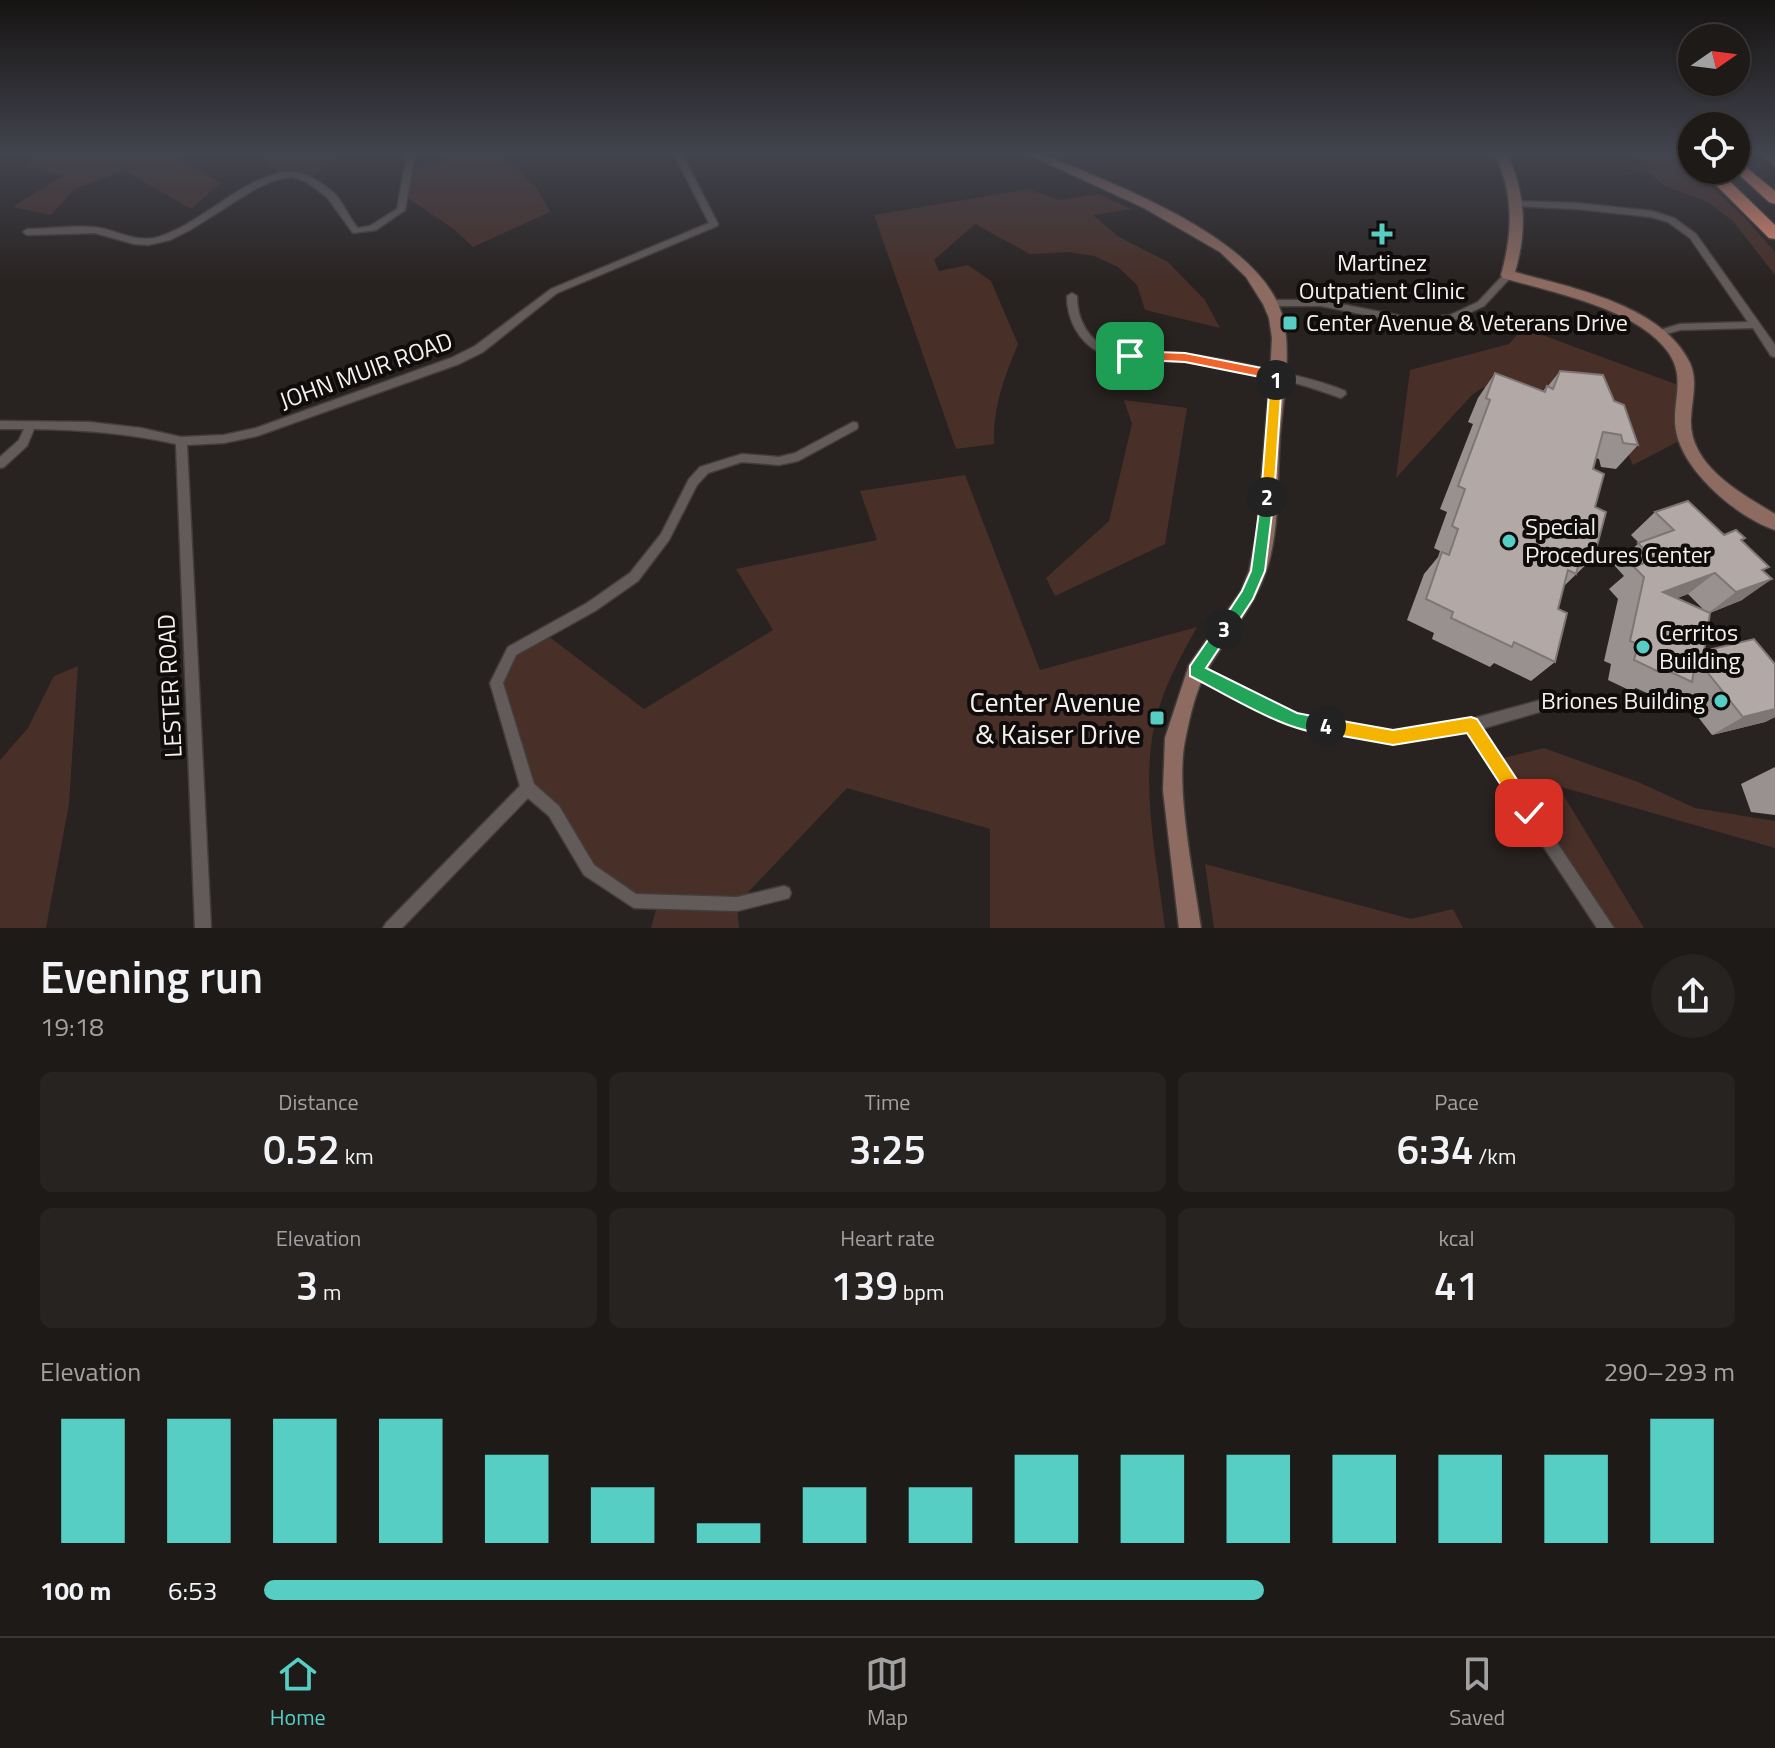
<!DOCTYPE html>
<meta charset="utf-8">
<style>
:root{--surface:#1e1a18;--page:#262321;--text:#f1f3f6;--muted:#a1a1a2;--line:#3c3837;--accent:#56cec3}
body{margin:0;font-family:"Titillium Web",sans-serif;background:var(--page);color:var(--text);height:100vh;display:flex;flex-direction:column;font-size:30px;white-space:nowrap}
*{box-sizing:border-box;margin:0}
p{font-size:26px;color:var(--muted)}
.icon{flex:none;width:44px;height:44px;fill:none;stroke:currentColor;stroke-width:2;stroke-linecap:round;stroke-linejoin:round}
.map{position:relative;height:928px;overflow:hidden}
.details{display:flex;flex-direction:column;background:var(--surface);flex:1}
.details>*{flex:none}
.needle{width:52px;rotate:76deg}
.fabs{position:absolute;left:1678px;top:24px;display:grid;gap:16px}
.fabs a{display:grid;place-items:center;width:72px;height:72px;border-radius:50%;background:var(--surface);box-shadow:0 2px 6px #0004,0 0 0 2px var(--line);font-size:40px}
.pin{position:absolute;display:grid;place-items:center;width:68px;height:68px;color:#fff;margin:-34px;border-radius:16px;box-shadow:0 4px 12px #0006}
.km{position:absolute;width:40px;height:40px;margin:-20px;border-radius:50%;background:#222;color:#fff;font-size:22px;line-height:40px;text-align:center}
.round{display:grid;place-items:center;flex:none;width:84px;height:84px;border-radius:42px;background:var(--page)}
.headline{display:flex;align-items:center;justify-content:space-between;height:136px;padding:0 40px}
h1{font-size:44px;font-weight:600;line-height:60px}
.metrics{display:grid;grid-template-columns:repeat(3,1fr);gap:12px;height:136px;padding:8px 40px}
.metrics div{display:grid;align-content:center;border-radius:12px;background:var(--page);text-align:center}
.metrics b{font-size:40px;font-weight:600}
.metrics small{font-size:22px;font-weight:400}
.metrics p{font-size:22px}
.chart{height:224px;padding:16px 40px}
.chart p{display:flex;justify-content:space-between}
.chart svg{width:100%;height:144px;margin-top:8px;stroke:var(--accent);stroke-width:6}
ul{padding:0 40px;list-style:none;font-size:26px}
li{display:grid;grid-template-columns:128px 96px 1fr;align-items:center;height:60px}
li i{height:20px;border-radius:10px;background:var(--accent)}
.menu{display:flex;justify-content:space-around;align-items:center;height:112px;border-top:2px solid var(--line);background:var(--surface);font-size:22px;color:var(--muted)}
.menu a{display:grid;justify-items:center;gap:4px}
.menu .on{color:var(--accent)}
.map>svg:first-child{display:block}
.green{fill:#482f28}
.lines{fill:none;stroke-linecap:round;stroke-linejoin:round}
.street-casing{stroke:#433e3c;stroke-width:3}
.secondary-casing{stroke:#433e3c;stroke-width:3}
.highway-casing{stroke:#433e3c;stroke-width:3}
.street{fill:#635b59;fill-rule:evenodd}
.secondary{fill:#8d6b61;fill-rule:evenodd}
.highway{fill:#f08f73;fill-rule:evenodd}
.wall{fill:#999190;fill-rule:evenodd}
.shaded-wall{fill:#7d7675}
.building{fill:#b2a9a7;stroke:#7d7675;stroke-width:2}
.split-1{fill:#f0652b;stroke:#fff;stroke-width:2}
.split-2{fill:#f5b400;stroke:#fff;stroke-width:2}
.split-3{fill:#22a559;stroke:#fff;stroke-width:2}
.split-4{fill:#22a559;stroke:#fff;stroke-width:2}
.split-5{fill:#f5b400;stroke:#fff;stroke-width:2}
.poi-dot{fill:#56cec3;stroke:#0f0c0b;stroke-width:3}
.labels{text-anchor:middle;stroke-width:8;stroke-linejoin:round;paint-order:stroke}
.poi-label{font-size:24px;fill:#f5f1ef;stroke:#0f0c0b;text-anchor:start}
.street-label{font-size:24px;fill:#f5f1ef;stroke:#0f0c0b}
.near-poi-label{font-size:28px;fill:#f5f1ef;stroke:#0f0c0b;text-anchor:end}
</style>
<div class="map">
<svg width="1775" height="928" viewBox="0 0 1775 928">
<rect width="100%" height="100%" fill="#282220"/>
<!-- green -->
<path class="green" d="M 39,154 L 172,154 L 221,183 L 191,209 L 125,171 L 75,189 L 51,215 L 12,207 L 62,176 L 24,166 Z
M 259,154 L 341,154 L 309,179 L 296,176 L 281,177 Z
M 453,154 L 501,154 L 537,188 L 550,212 L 473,247 L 455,230 L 405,196 L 407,170 L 439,162 Z
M 1631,154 L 1676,154 L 1681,158 L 1747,220 L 1775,252 L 1775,275 L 1733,221 L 1707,202 L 1665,186 L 1645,170 L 1620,169 L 1645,165 Z
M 1028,189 L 1059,200 L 1098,194 L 1132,209 L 1093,215 L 1119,237 L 1168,262 L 1205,300 L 1220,328 L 1145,310 L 1137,285 L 1118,267 L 1094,256 L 1068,252 L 1030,254 L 975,224 L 934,260 L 939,271 L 968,265 L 991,281 L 1018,344 C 1004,378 993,407 994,444 L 956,449 L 874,215 Z
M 1523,328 L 1689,389 L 1685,438 L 1633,465 L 1614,423 L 1564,390 L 1482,388 L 1472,395 L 1396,478 L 1410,370 L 1509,344 Z
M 1124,400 L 1187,408 L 1165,544 L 1055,596 L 1046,578 L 1109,521 L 1132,424 Z
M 965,475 L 1040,670 L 1197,627 C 1182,654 1167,681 1158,711 C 1138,779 1157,859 1165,928 L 990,928 L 990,829 L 847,788 L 737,904 L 739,928 L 651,928 L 658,902 L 634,901 L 589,870 L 528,788 L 496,683 L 512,651 L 543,632 L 644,709 L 773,630 L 736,569 L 877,540 L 860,491 Z
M 78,666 L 69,804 L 46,928 L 0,928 L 0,760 L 28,728 L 54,676 Z
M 1544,748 L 1638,782 L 1695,808 L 1775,821 L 1775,848 L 1558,786 L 1644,928 L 1606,928 L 1495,760 Z
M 1205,864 L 1411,919 L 1453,909 L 1463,928 L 1214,928 Z"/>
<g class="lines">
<defs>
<path id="street" d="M 407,154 L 415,154 L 405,210 L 376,230 L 353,233 L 327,197 L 305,181 L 291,177 L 275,180 L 255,189 L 190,230 L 170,240 L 148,245 L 134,244 L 95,233 L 27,235 L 23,232 L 27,229 C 49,229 72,225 94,227 C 114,229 133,242 154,238 C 199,228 245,173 290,172 C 306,172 323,183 334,193 C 344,203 348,217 358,228 L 370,226 L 397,209 Z
M 674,154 L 682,154 L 718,224 L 717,226 L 557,293 L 483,352 L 459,364 L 257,436 L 224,443 L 187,445 L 211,928 L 195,928 L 176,444 C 128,433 83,430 34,429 L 27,446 L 4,467 L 0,468 L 0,457 L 19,440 L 24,429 L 0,429 L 0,421 L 89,422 L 141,428 L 181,437 L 224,435 L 256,428 L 451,358 L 475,346 L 551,289 L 709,223 Z
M 1519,201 L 1577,203 L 1652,211 L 1674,218 L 1696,234 L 1775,345 L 1775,357 L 1771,356 L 1753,328 L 1680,330 L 1659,336 L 1656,335 L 1654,333 L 1656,331 L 1680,324 L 1748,322 L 1690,238 L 1668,222 L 1651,217 L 1577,209 L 1516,206 L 1515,204 Z
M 1508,272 L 1513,275 L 1511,277 L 1484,306 L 1452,321 L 1416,325 L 1321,306 L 1270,306 L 1265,303 L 1270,300 L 1321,300 L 1416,319 L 1450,315 L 1478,302 L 1505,273 Z
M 1072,293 L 1077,296 C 1077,320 1088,340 1110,349 C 1133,358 1160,352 1184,354 C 1216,357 1248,365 1280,372 C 1302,377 1324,382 1345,391 L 1346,394 L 1341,398 C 1292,380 1237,367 1184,362 C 1156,359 1126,366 1099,352 C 1078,341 1067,319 1067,296 Z
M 853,422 L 857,423 L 858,426 L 857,429 L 798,461 L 779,465 L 742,462 L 708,473 L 697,485 L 669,540 L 638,581 L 595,611 L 516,655 L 503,683 L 534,784 L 559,806 L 594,865 L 636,894 L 737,897 L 784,886 L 789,888 L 791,893 L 789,898 L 737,911 L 634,908 L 584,875 L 549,816 L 528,798 L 402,928 L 383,928 L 386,923 L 520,786 L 490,683 L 508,647 L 587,603 L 630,573 L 661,534 L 689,479 L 700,467 L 742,454 L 779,457 L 795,453 Z
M 1196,665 L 1297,714 L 1393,731 L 1471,719 L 1552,697 L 1557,699 L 1559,703 L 1557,707 L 1481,729 L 1614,928 L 1597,928 L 1468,732 L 1393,743 L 1296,726 L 1191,675 L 1190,671 L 1191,667 Z"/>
<path id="secondary" d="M 1027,154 L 1043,154 C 1113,185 1267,238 1284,322 C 1291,358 1283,400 1280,436 C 1277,479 1280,535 1265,574 C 1252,611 1225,639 1206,672 C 1196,690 1190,716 1186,736 C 1174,785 1194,876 1201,928 L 1179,928 L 1163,790 L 1165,738 L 1189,665 L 1241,591 L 1249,571 L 1257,532 L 1270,376 L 1272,338 L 1269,318 L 1263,304 L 1246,277 L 1220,252 L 1144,208 Z
M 1495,154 L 1507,154 C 1526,194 1527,231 1515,272 C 1573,288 1662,305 1690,363 C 1698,381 1692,399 1691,418 C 1688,465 1740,493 1775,514 L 1775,530 C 1736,517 1677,467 1675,423 C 1674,396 1685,376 1668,352 C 1638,309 1552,292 1503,278 L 1501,275 C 1513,232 1514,195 1495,154 Z
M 1759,154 L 1775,156 L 1775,166 Z"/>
<path id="highway" d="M 1684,154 L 1692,154 L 1692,160 Z
M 1736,159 L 1775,191 L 1775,204 L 1769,202 L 1734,170 Z
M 1701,170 L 1718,170 L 1775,225 L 1775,239 L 1769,238 Z"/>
</defs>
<!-- street casing -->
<use href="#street" class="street-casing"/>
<!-- secondary casing -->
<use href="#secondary" class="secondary-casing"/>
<!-- highway casing -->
<use href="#highway" class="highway-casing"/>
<!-- street -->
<use href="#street" class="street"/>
<!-- secondary -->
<use href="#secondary" class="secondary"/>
<!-- highway -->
<use href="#highway" class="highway"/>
</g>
<!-- wall -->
<path class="wall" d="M 1560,371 L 1614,401 L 1638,445 L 1616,469 L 1601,467 L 1599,459 L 1596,458 L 1593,469 L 1595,507 L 1594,557 L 1564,586 L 1558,609 L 1555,662 L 1531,681 L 1494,663 L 1490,667 L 1432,639 L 1434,633 L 1407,620 L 1424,574 L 1438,557 L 1440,551 L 1434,548 L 1447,512 L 1440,509 L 1473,424 L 1468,422 L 1478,398 L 1495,373 L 1543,391 L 1547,386 L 1548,386 Z
M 1655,512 L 1724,535 L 1745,538 L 1742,541 L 1763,571 L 1742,600 L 1710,613 L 1704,651 L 1775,664 L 1775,717 L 1765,722 L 1712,735 L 1678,691 L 1664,701 L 1636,688 L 1631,691 L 1608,680 L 1611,664 L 1604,661 L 1618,599 L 1609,589 L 1624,576 L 1614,565 L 1639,543 L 1631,535 ZM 1688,594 L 1703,609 L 1677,598 Z
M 1775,767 L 1775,815 L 1751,812 L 1741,784 Z"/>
<!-- shaded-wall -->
<path class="shaded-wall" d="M 1715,573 L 1688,594 L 1637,614 L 1663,592 Z
M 1772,579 L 1742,600 L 1707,614 L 1736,592 Z
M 1775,709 L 1775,717 L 1765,722 L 1712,735 L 1743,717 Z"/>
<!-- building -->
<path class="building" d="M 1560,371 L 1603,375 L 1614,401 L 1624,405 L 1638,445 L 1623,443 L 1621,435 L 1603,432 L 1593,469 L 1604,474 L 1595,507 L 1606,512 L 1594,557 L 1582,552 L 1576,574 L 1568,570 L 1558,609 L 1567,613 L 1555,662 L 1514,642 L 1512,647 L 1451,618 L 1453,612 L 1426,599 L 1442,552 L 1449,555 L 1458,529 L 1452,526 L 1465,489 L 1458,486 L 1490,400 L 1486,398 L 1495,373 L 1545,392 L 1547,386 L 1553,389 Z
M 1688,501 L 1724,535 L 1736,530 L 1745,538 L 1741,540 L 1769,567 L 1762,570 L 1772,579 L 1736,592 L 1715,573 L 1663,592 L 1710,613 L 1704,651 L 1754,639 L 1775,664 L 1775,709 L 1743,717 L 1696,658 L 1692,682 L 1660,667 L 1659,672 L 1634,660 L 1638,644 L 1630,641 L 1644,577 L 1634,567 L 1654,559 L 1638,543 L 1674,530 L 1655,512 Z"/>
<!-- sky -->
<linearGradient id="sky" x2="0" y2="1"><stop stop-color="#161312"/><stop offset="0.54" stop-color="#42444e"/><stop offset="1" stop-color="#42444e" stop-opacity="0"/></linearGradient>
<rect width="1775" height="284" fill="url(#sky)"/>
<!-- split-1 -->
<path class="split-1" d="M 1130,351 L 1185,353 L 1277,371 L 1281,372 L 1282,380 L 1276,384 L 1270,379 L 1185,362 L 1126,359 L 1126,353 Z"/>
<!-- split-2 -->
<path class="split-2" d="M 1276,375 L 1282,380 L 1274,497 L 1267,503 L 1261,497 L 1270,380 Z"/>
<!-- split-3 -->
<path class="split-3" d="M 1267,492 L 1274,497 L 1265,571 L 1253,599 L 1230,634 L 1224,635 L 1217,629 L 1242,591 L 1251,571 L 1261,497 Z"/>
<!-- split-4 -->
<path class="split-4" d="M 1224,622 L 1232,629 L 1206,668 L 1297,713 L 1332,720 L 1332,731 C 1301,742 1221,691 1190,676 L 1190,666 L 1219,624 Z"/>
<!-- split-5 -->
<path class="split-5" d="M 1471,717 L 1477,719 L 1535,807 L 1537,813 L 1535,819 L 1529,821 L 1523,819 L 1467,733 L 1393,745 L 1326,733 L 1318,726 L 1326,718 L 1393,730 Z"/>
<!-- markers -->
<g class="poi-dot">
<path d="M1378 222h8v8h8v8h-8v8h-8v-8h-8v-8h8z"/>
<rect x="1282" y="315" width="16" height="16" rx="4"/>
<circle cx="1509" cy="541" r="8"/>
<circle cx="1643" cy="647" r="8"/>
<circle cx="1721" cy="701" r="8"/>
<rect x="1149" y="710" width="16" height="16" rx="4"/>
</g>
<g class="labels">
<!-- poi labels -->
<g class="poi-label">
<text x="1382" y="271" text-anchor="middle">Martinez<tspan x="1382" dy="28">Outpatient Clinic</tspan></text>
<text x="1306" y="331">Center Avenue &amp; Veterans Drive</text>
<text x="1525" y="535">Special<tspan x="1525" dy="28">Procedures Center</tspan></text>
<text x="1659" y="641">Cerritos<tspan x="1659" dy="28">Building</tspan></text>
<text x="1705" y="709" text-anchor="end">Briones Building</text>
</g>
<!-- street labels -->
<g class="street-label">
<text transform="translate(366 371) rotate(-20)" y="8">JOHN MUIR ROAD</text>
<text transform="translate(170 686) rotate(-93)" y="8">LESTER ROAD</text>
</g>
<!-- near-poi labels -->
<g class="near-poi-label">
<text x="1141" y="712">Center Avenue<tspan x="1141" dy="32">&amp; Kaiser Drive</tspan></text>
</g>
</g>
</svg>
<div class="fabs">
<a><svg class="needle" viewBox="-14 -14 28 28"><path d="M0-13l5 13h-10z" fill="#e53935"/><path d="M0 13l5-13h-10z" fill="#a1a1a2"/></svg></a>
<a><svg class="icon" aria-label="locate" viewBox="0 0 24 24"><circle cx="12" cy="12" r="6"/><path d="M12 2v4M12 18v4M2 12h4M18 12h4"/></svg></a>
</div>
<div class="pin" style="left:1130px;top:356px;background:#1e9e55"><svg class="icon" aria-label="arrive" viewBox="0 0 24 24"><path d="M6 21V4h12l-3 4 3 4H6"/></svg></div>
<div class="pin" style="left:1529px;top:813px;background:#d93025"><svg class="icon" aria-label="check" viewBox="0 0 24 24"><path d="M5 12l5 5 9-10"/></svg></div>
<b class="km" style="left:1276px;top:380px">1</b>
<b class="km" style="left:1267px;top:497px">2</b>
<b class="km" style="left:1224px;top:629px">3</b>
<b class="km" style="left:1326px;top:726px">4</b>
</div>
<section class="details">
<div class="headline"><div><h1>Evening run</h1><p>19:18</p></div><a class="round"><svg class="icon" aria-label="share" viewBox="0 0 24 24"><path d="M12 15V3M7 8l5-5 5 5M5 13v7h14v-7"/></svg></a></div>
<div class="metrics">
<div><p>Distance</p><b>0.52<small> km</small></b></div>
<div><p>Time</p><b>3:25</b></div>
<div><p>Pace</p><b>6:34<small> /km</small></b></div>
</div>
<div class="metrics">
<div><p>Elevation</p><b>3<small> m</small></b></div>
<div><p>Heart rate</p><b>139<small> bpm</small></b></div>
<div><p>kcal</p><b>41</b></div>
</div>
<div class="chart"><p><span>Elevation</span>290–293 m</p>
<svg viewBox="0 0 160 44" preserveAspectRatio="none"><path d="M5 44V6M15 44V6M25 44V6M35 44V6M45 44V17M55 44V27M65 44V38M75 44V27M85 44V27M95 44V17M105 44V17M115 44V17M125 44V17M135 44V17M145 44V17M155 44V6"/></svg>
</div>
<ul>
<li><b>100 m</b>6:53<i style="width:68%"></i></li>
</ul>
</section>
<nav class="menu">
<a class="on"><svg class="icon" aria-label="home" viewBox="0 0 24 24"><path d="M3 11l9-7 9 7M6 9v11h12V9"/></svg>Home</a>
<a><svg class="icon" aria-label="map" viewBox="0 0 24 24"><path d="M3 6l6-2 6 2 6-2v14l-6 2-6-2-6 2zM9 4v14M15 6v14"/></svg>Map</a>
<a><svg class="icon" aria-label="saved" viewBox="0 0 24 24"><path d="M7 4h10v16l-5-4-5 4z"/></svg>Saved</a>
</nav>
